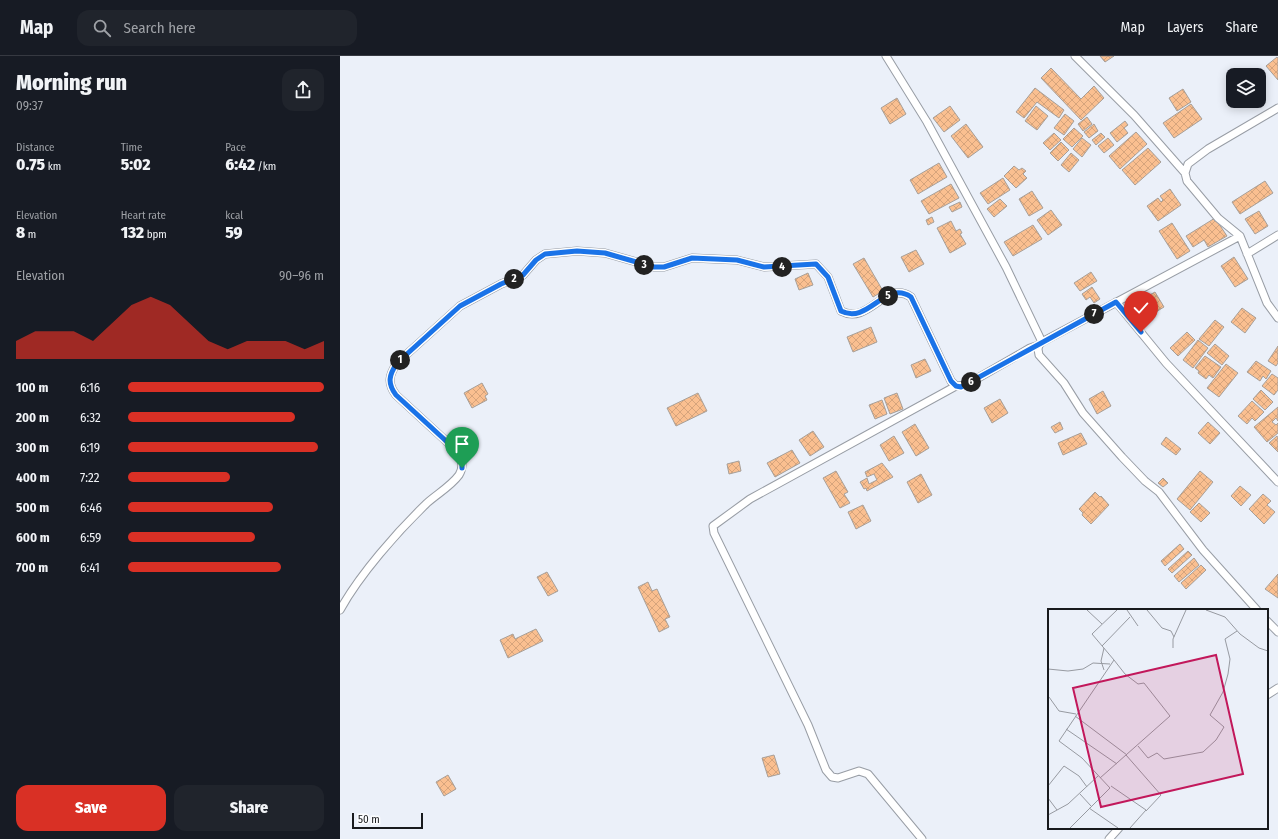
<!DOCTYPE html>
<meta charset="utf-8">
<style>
:root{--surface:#171b24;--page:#20242c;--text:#f1f3f6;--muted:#9ea1a6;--line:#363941;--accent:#d93025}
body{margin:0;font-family:"Fira Sans Condensed",sans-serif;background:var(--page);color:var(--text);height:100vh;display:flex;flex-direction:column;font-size:15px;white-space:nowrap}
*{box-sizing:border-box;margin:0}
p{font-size:13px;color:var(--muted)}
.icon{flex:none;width:22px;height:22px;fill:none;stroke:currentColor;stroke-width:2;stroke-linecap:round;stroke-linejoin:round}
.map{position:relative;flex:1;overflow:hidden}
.details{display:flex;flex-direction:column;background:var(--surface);width:340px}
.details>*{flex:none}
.controls{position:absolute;left:886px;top:12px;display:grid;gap:8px}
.controls a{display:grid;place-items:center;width:40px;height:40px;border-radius:8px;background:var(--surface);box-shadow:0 2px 10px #0003;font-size:20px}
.scale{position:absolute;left:12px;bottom:10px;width:71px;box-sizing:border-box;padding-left:4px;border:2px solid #181a1d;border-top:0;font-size:11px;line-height:14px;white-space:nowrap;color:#181a1d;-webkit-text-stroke:3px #fcfdff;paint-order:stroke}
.pin{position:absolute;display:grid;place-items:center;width:34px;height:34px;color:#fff;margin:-41px -17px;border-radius:50% 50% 50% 0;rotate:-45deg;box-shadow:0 0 4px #0007}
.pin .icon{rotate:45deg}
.km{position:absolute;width:20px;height:20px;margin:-10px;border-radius:50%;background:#222;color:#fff;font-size:11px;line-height:20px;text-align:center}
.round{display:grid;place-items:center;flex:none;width:42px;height:42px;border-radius:12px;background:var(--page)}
.head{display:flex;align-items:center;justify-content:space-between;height:68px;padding:0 16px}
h1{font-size:22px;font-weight:800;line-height:30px}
.metrics{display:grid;grid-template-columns:repeat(3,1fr);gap:6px;height:68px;padding:4px 16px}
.metrics div{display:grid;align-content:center}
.metrics b{font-size:17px;font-weight:800}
.metrics small{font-size:11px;font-weight:400}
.metrics p{font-size:11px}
.chart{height:112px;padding:8px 16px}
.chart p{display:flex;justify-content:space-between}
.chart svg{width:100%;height:72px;margin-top:4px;fill:var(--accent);opacity:.7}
.primary-button{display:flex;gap:8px;margin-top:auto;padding:8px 16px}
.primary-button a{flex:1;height:46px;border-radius:12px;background:var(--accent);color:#fff;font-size:16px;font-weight:800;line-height:46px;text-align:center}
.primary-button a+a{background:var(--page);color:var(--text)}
ul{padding:0 16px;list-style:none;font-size:13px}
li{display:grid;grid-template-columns:64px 48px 1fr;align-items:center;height:30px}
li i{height:10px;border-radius:5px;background:var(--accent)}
header{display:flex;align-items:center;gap:24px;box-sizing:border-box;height:56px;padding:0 20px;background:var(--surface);border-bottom:1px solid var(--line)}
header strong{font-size:19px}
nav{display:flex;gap:22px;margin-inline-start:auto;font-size:14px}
.search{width:280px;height:36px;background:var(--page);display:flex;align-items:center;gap:10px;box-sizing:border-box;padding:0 14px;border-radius:12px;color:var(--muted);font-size:15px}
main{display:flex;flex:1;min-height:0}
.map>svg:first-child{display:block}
.building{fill:url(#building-cross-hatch);stroke:#a79f98}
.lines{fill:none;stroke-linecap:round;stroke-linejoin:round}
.minor-casing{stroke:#989da5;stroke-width:9}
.minor{stroke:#fff;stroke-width:7}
.route-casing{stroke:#fff;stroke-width:8}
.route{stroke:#1a73e8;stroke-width:5}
.inset-road{fill:none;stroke:#979aa1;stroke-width:1}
.view{fill:#c2185b;fill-opacity:0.15;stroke:#c2185b;stroke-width:2}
.inset-edge{fill:none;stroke:#181a1d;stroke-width:2}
</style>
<header>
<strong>Map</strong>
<div class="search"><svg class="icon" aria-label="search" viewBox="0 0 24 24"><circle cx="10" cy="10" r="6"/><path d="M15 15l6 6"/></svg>Search here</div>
<nav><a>Map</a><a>Layers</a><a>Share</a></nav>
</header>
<main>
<section class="details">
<div class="head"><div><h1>Morning run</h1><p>09:37</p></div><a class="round"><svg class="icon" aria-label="share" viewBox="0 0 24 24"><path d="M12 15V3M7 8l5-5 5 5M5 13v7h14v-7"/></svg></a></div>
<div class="metrics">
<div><p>Distance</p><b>0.75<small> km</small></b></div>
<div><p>Time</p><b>5:02</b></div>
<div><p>Pace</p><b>6:42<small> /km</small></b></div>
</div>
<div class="metrics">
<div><p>Elevation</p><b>8<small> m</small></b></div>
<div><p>Heart rate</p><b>132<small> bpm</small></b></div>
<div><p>kcal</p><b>59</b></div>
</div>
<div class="chart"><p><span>Elevation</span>90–96 m</p>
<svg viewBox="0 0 160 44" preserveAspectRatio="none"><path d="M0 44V33L10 27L20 27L30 27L40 33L50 22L60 11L70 6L80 11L90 22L100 33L110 38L120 33L130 33L140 33L150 38L160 33V44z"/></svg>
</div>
<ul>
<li><b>100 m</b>6:16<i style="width:100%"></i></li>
<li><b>200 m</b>6:32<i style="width:85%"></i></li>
<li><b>300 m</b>6:19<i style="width:97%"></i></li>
<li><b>400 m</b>7:22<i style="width:52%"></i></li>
<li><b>500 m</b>6:46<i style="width:74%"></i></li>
<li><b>600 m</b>6:59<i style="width:65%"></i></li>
<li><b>700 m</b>6:41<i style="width:78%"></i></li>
</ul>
<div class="primary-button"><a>Save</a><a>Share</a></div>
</section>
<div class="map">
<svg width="938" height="783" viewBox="0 0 938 783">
<defs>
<pattern id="building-cross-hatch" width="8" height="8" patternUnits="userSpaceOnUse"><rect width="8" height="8" fill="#fabf90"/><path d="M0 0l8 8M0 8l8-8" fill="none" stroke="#d6a47c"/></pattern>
</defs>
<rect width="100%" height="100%" fill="#ebf0f9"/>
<!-- building -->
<path class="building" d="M 760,0 L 774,0 L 765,6 Z
M 937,1 L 938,2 L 938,24 L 926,10 Z
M 711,12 L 741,43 L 754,30 L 764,42 L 741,64 L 701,22 Z
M 695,32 L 724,54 L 719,62 L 697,46 L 684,62 L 676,56 Z
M 843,33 L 851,46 L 837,55 L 829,42 Z
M 557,42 L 566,58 L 550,68 L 541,52 Z
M 851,48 L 862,63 L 834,82 L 823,67 Z
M 610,50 L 620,64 L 604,76 L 593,62 Z
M 696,50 L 708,60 L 697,74 L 685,65 Z
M 725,58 L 734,65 L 724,79 L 714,72 Z
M 747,61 L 752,68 L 743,75 L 738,68 Z
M 785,65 L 788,69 L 784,72 L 788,77 L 777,86 L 770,77 Z
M 626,68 L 643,91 L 628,102 L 611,80 Z
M 754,68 L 758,75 L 749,82 L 744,76 Z
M 734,72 L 743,80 L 732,91 L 723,83 Z
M 796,76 L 807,88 L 780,113 L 769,100 Z
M 714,77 L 721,84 L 710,94 L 703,87 Z
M 761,77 L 765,81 L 756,89 L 752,84 Z
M 742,82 L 751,89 L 742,101 L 733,93 Z
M 768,82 L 774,89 L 764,97 L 758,90 Z
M 721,86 L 729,94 L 718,105 L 710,97 Z
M 808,92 L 821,106 L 795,129 L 782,114 Z
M 731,97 L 739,104 L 729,116 L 721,109 Z
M 599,107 L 607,121 L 578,138 L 570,124 Z
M 674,110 L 679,114 L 682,112 L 686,115 L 683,118 L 687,122 L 676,132 L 664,120 Z
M 663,122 L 670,134 L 648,148 L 640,137 Z
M 925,125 L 933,137 L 900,158 L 892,146 Z
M 611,128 L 619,142 L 589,158 L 581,145 Z
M 830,133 L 841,149 L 818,165 L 807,150 L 818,142 L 821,146 L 823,144 L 820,140 Z
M 692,135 L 703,152 L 689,160 L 679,143 Z
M 660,143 L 667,150 L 654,161 L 647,153 Z
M 620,146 L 622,151 L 612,156 L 609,151 Z
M 711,154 L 722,169 L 708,179 L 697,164 Z
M 919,155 L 928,170 L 915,178 L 905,163 Z
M 592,161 L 594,166 L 588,169 L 586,164 Z
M 875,162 L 887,180 L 868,191 L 864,184 L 853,191 L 846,180 Z
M 611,165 L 616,175 L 620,173 L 622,177 L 620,178 L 626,188 L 610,197 L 597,172 Z
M 832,167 L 850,195 L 837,203 L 819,175 Z
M 693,169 L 702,183 L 673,200 L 664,186 Z
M 576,194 L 584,208 L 569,216 L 561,201 Z
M 894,201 L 908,223 L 895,231 L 881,210 Z
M 524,202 L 543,235 L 533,241 L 513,208 Z
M 751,216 L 757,225 L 740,235 L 734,227 Z
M 468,217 L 473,229 L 459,234 L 455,223 Z
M 752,231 L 760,243 L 754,247 L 750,241 L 746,244 L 742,238 Z
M 815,236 L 824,251 L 806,262 L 797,246 Z
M 902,252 L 916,262 L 905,277 L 891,266 Z
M 875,264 L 884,271 L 869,290 L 859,283 Z
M 531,271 L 537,286 L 513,296 L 507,281 Z
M 847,276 L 855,284 L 838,300 L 830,292 Z
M 858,284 L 868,292 L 853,312 L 843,304 Z
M 875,288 L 889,300 L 882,309 L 867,297 Z
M 938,290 L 938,307 L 936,310 L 928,305 Z
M 865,300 L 881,311 L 873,322 L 869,319 L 866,323 L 858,317 L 859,315 L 855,312 Z
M 585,303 L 591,315 L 576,322 L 571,309 Z
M 916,305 L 931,315 L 926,323 L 923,320 L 920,325 L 907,316 Z
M 886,308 L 898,317 L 879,341 L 867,332 Z
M 932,318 L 938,322 L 938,334 L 934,339 L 922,330 Z
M 142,327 L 148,338 L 145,340 L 147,344 L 132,352 L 124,337 Z
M 921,334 L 933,346 L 925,354 L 913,343 Z
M 763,335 L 771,350 L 757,358 L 749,343 Z
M 358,337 L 367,355 L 336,370 L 327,352 Z
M 557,337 L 563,353 L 550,358 L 544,342 Z
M 660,343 L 668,357 L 652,367 L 644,352 Z
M 542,344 L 547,358 L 535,363 L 529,349 Z
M 912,345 L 924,356 L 915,365 L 912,362 L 907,368 L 898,360 Z
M 938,351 L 938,365 L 936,362 L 932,366 L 936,369 L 938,367 L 938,377 L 927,386 L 914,371 Z
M 720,366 L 723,373 L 715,377 L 711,371 Z
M 868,366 L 880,377 L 870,388 L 858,377 Z
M 575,368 L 589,392 L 576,400 L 562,376 Z
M 473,375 L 484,391 L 470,400 L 459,384 Z
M 741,377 L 747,388 L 723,399 L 718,387 Z
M 554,380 L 564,397 L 549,405 L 540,389 Z
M 937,380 L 938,382 L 938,396 L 929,387 Z
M 826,381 L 841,393 L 836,399 L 821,388 Z
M 452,394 L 460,407 L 435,421 L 427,407 Z
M 399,405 L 401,415 L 389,418 L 387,408 Z
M 542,407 L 553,421 L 527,435 L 526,432 L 524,433 L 520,426 L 527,422 L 529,428 L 537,424 L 534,418 L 527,421 L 525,416 Z
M 496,415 L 508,436 L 504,438 L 510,447 L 500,452 L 483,422 Z
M 860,415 L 873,426 L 850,454 L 837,443 Z
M 581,418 L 592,439 L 578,447 L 567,426 Z
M 823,422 L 828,427 L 823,431 L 818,427 Z
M 900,430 L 911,439 L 901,450 L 891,440 Z
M 755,436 L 760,441 L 761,440 L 769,449 L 751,468 L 742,459 L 743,457 L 739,453 Z
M 923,438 L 931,445 L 927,449 L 935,456 L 924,468 L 909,453 Z
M 859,447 L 870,457 L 861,466 L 850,456 Z
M 523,449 L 531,465 L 516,473 L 508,456 Z
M 840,488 L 844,493 L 825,510 L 821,505 Z
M 848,495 L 852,499 L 832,517 L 828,513 Z
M 854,502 L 859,509 L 839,526 L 834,520 Z
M 861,509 L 866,514 L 846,533 L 841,527 Z
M 207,516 L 218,535 L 208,540 L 197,521 Z
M 938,518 L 938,542 L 925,533 Z
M 308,526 L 312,535 L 317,533 L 330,561 L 325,563 L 329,571 L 319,576 L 298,531 Z
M 196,573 L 203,585 L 168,602 L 160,584 L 173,578 L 175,583 Z
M 434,699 L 440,718 L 428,721 L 422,702 Z
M 108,719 L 116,733 L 104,740 L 96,726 Z"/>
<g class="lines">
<defs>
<path id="minor" d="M 546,0 L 587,66 L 666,211 L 702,286
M 735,0 L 794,59 L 845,117
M 938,52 L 868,93 L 848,108 L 845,117 L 847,125 L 878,162 L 900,180 L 927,247 L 938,262
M 907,198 L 938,179
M 776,246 L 826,307 L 938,426
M 699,289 L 698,293 L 699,299 L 724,327 L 743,357 L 782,401 L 805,425 L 819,436 L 863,494 L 917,554
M 0,554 C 20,518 57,476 87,447 C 97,438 111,430 119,419 C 124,411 122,403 118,396 L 56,339 C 47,327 49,319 57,307 L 120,250 L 161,228 L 183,219 L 196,204 L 205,198 L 237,195 L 265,197 L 314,211 L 324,211 L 352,202 L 397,204 L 424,211 L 476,208 L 488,221 L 501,255 C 529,270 545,223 571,241 L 611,325 L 616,330
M 927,565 L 938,576
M 927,639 L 938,632
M 582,783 L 528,718 L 519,715 L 498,722 L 492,721 L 486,714 L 468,669 L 374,477 L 373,470 L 410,443 L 616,330 L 626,329 L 690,292 L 699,289 L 702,286 L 900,180
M 769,783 L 779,772"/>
</defs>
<!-- minor casing -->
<use href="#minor" class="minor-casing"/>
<!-- minor -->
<use href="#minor" class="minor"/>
</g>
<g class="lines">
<defs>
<path id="route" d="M 122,412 L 122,403 L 118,396 L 56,339 C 47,327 49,319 57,307 L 120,250 L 161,228 L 183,219 L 196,204 L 205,198 L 237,195 L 265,197 L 314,211 L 324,211 L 352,202 L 397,204 L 424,211 L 476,208 L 488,221 L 501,255 C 529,269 545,223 571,241 L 611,325 L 616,330 L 621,331 L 776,246 L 801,276"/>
</defs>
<!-- route casing -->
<use href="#route" class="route-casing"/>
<!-- route -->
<use href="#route" class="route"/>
</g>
<!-- overview -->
<g transform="translate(708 553)">
<rect width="220" height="220" fill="#ebf0f9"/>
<path class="inset-road" d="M 39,1 L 54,15M 79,1 L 90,17M 99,1 L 114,19 L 123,22 L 126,28M 158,1 L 177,8 L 192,25 L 211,39 L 220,42M 54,37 L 82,8M 125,39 L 125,30 L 138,1M 0,60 L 20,62 L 35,60 L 45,54 L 62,55M 56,61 L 53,52 L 56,39M 1,88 L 11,102 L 28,105M 27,107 L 79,146M 18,120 L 69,155M 90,137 L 100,149 L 109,144 L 116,150 L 155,143 L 168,131 L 176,118 L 162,106 L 175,83 L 180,65 L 182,50 L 177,30 L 189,22M 78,146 L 113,186 L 98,202M 52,169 L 122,107 L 96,74 L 90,75 L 77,65 L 66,51M 0,177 L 16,157 L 31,167 L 39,178M 63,177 L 98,201 L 82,219M 32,185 L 43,197M 0,189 L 9,201M 41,199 L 70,219M 0,206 L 20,195 L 50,167M 22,219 L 62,179 L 34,149 L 11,132 L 66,51 L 44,25 L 69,1"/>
<path class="view" d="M 168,46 L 195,165 L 53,198 L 25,79 Z"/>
<rect width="220" height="220" class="inset-edge"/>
</g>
</svg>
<div class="controls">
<a><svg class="icon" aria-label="layers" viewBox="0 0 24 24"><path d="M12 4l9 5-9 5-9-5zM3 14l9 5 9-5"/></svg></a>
</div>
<div class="scale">50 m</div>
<div class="pin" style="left:122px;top:412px;background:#1e9e55"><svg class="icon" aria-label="arrive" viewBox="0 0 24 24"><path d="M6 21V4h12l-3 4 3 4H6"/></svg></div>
<div class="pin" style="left:801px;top:276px;background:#d93025"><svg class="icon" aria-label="check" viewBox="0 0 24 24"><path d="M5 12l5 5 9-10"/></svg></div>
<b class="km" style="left:60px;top:304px">1</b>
<b class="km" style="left:174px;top:223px">2</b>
<b class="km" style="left:304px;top:209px">3</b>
<b class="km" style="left:442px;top:211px">4</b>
<b class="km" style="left:548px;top:240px">5</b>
<b class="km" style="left:631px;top:326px">6</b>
<b class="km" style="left:754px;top:258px">7</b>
</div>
</main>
